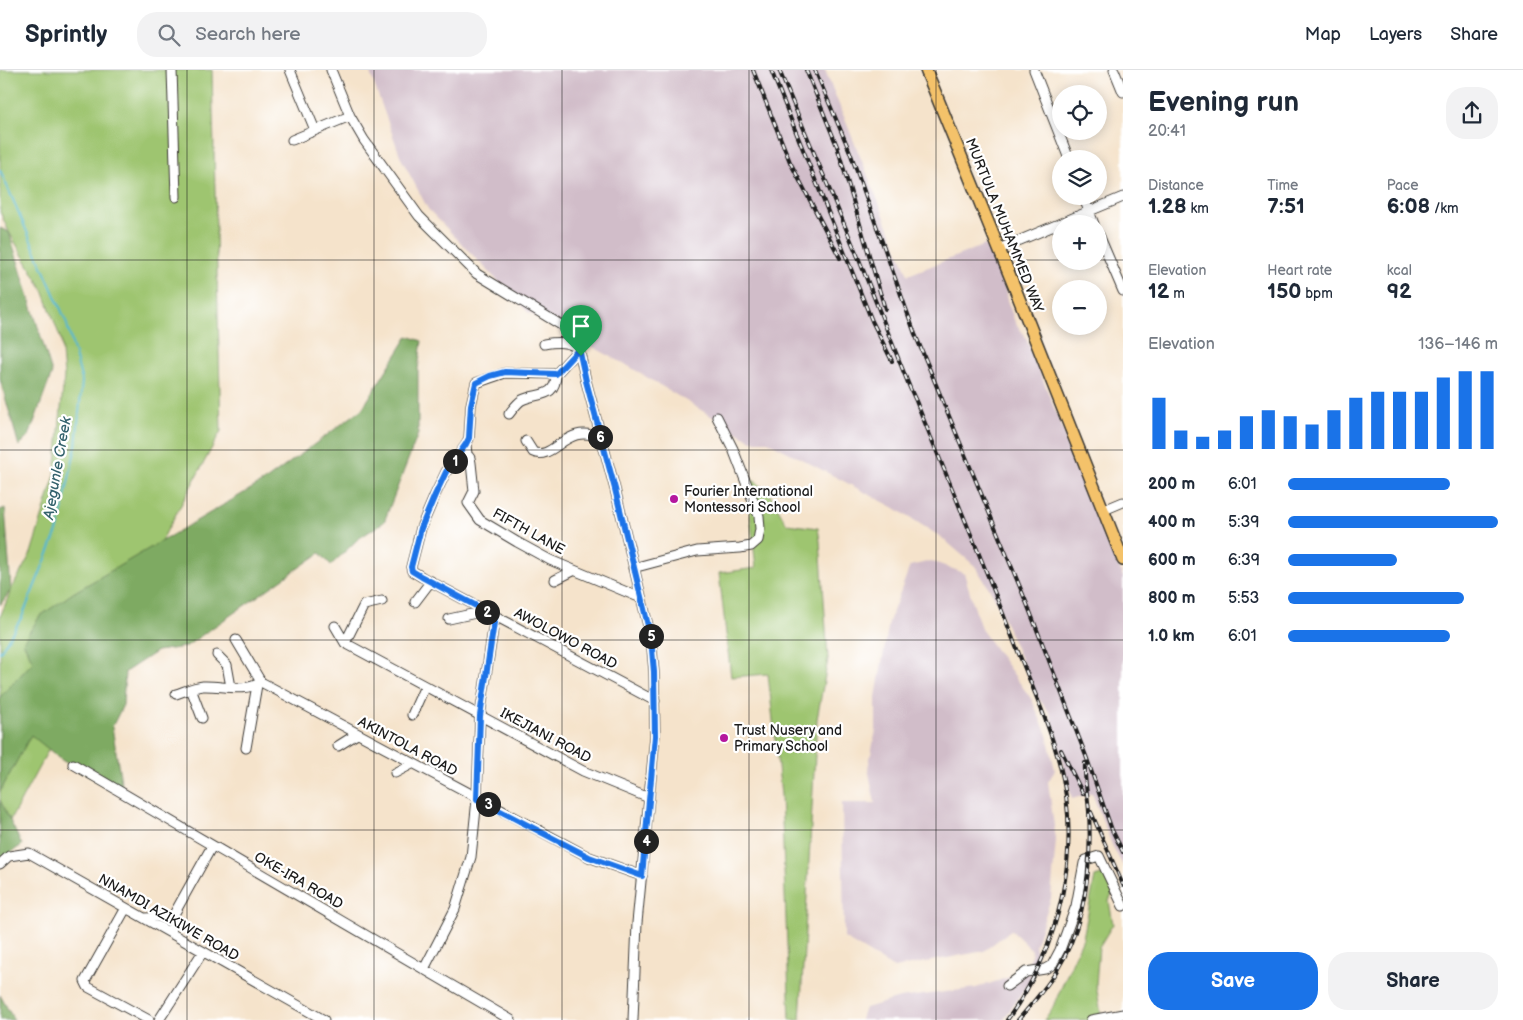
<!DOCTYPE html>
<meta charset="utf-8">
<style>
:root{--surface:#fff;--page:#f2f2f3;--text:#1f2937;--muted:#747a83;--line:#e0e1e3;--accent:#1a73e8}
body{margin:0;font-family:"Balsamiq Sans",sans-serif;background:var(--page);color:var(--text);height:100vh;display:flex;flex-direction:column;font-size:19px;white-space:nowrap}
*{box-sizing:border-box;margin:0}
p{font-size:16px;color:var(--muted)}
.icon{flex:none;width:28px;height:28px;fill:none;stroke:currentColor;stroke-width:2;stroke-linecap:round;stroke-linejoin:round}
.map{position:relative;flex:1;overflow:hidden}
.side{display:flex;flex-direction:column;background:var(--surface);width:400px}
.side>*{flex:none}
.buttons{position:absolute;left:1052px;top:15px;display:grid;gap:10px}
.buttons a{display:grid;place-items:center;width:55px;height:55px;border-radius:50%;background:var(--surface);box-shadow:0 2px 12px #0003;font-size:25px}
.pin{position:absolute;display:grid;place-items:center;width:42px;height:42px;color:#fff;margin:-51px -21px;border-radius:50% 50% 50% 0;rotate:-45deg;box-shadow:0 0 5px #0007}
.pin .icon{rotate:45deg}
.km{position:absolute;width:25px;height:25px;margin:-12px;border-radius:50%;background:#222;color:#fff;font-size:14px;line-height:25px;text-align:center}
.round{display:grid;place-items:center;flex:none;width:52px;height:52px;border-radius:20px;background:var(--page)}
.summary{display:flex;align-items:center;justify-content:space-between;height:85px;padding:0 25px}
h1{font-size:28px;font-weight:800;line-height:38px}
.figures{display:grid;grid-template-columns:repeat(3,1fr);gap:8px;height:85px;padding:5px 25px}
.figures div{display:grid;align-content:center}
.figures b{font-size:21px;font-weight:800}
.figures small{font-size:14px;font-weight:400}
.figures p{font-size:14px}
.chart{height:140px;padding:10px 25px}
.chart p{display:flex;justify-content:space-between}
.chart svg{width:100%;height:90px;margin-top:5px;stroke:var(--accent);stroke-width:6}
.action{display:flex;gap:10px;margin-top:auto;padding:10px 25px}
.action a{flex:1;height:58px;border-radius:20px;background:var(--accent);color:#fff;font-size:20px;font-weight:800;line-height:58px;text-align:center}
.action a+a{background:var(--page);color:var(--text)}
ul{padding:0 25px;list-style:none;font-size:16px}
li{display:grid;grid-template-columns:80px 60px 1fr;align-items:center;height:38px}
li i{height:12px;border-radius:6px;background:var(--accent)}
header{display:flex;align-items:center;gap:30px;box-sizing:border-box;height:70px;padding:0 25px;background:var(--surface);border-bottom:1px solid var(--line)}
header strong{font-size:24px}
nav{display:flex;gap:28px;margin-inline-start:auto;font-size:18px}
.search{width:350px;height:45px;background:var(--page);display:flex;align-items:center;gap:12px;box-sizing:border-box;padding:0 18px;border-radius:20px;color:var(--muted);font-size:19px}
main{display:flex;flex:1;min-height:0}
.map>svg:first-child{display:block}
.industrial{fill:#d1bdc9}
.green{fill:#9ec570;stroke:#5d7046}
.forest{fill:#7eaa62;stroke:#4d633f}
.lines{fill:none;stroke-linecap:round;stroke-linejoin:round}
.stream{stroke:#52b8d0;stroke-width:2}
.minor-casing{stroke:#3d3a36;stroke-width:11}
.major-casing{stroke:#3d3a36;stroke-width:14}
.minor{stroke:#fff;stroke-width:9}
.major{stroke:#f4c26a;stroke-width:11}
.rail-casing{stroke:#1c1c1c;stroke-width:4}
.rail{stroke:#fff;stroke-width:2;stroke-dasharray:5.5;stroke-linecap:butt}
.route-casing{stroke:#fff;stroke-width:10}
.route{stroke:#1a73e8;stroke-width:6}
.grid{fill:none;stroke:#1c1c1c;stroke-width:1;stroke-opacity:0.55}
.poi-dot{fill:#b5179e;stroke:#fff;stroke-width:2}
.labels{text-anchor:middle;stroke-width:4.5;stroke-linejoin:round;paint-order:stroke}
.street-label{font-size:14px;fill:#1c1c1c;stroke:#fff}
.poi-label{font-size:14px;fill:#1c1c1c;stroke:#fff;text-anchor:start}
.water-label{font-size:15px;font-style:italic;fill:#34626d;stroke:#fff}
</style>
<header>
<strong>Sprintly</strong>
<div class="search"><svg class="icon" aria-label="search" viewBox="0 0 24 24"><circle cx="10" cy="10" r="6"/><path d="M15 15l6 6"/></svg>Search here</div>
<nav><a>Map</a><a>Layers</a><a>Share</a></nav>
</header>
<main>
<div class="map">
<svg width="1123" height="950" viewBox="0 0 1123 950">
<rect width="100%" height="100%" fill="#fff"/>
<filter id="ink" filterUnits="userSpaceOnUse"><feTurbulence type="fractalNoise" baseFrequency=".02" numOctaves="2"/><feDisplacementMap in="SourceGraphic" scale="10" xChannelSelector="R" yChannelSelector="G"/><feConvolveMatrix kernelMatrix="1 2 1 2 8 2 1 2 1" color-interpolation-filters="sRGB"/></filter>
<filter id="wash" filterUnits="userSpaceOnUse"><feTurbulence type="fractalNoise" baseFrequency=".0096" numOctaves="4" result="noise"/><feDisplacementMap in="SourceGraphic" scale="20" xChannelSelector="R" yChannelSelector="G"/><feGaussianBlur stdDeviation="1.12" result="paint"/><feColorMatrix in="noise" values="0 0 0 0 0 0 0 0 0 0 0 0 0 0 0 0 0 1.4 0 .05"/><feComposite in="paint" operator="in"/></filter>
<g filter="url(#wash)">
<rect width="100%" height="100%" fill="#f5e3cb"/>
<!-- industrial -->
<path class="industrial" d="M 369,0 L 825,0 L 908,205 L 985,175 L 988,178 L 1004,210 L 1007,230 L 1015,252 L 1025,266 L 1123,507 L 1123,796 L 1112,775 L 1092,723 L 1072,729 L 1050,643 L 1037,627 L 994,526 L 975,496 L 941,467 L 893,437 L 767,371 L 752,371 L 630,297 L 528,242 L 428,139 L 401,88 Z
M 931,491 L 964,503 L 981,559 L 1032,630 L 1047,665 L 1055,700 L 1048,712 L 1056,770 L 1051,828 L 1035,876 L 1037,884 L 1028,915 L 1003,950 L 860,950 L 865,938 L 900,928 L 976,918 L 1010,907 L 1029,892 L 1032,880 L 1011,860 L 984,881 L 894,898 L 844,868 L 842,733 L 875,733 L 868,698 L 876,660 L 876,627 L 889,552 L 910,496 Z"/>
<!-- green -->
<path class="green" d="M 0,0 L 212,0 L 221,361 L 0,769 L 0,547 L 11,520 L 31,483 L 55,405 L 64,306 L 61,270 L 43,220 L 9,162 L 0,142 Z
M 746,407 C 770,417 774,433 787,454 L 818,458 L 820,471 L 828,589 L 817,649 L 800,950 L 790,950 L 781,725 L 768,604 L 731,607 L 719,503 L 756,498 Z
M 1104,804 L 1117,814 L 1109,831 L 1113,854 L 1099,877 L 1096,915 L 1102,950 L 1044,950 L 1052,939 L 1083,868 L 1095,807 Z"/>
<!-- forest -->
<path class="forest" d="M 0,158 L 9,162 L 52,303 L 29,366 L 19,376 L 0,309 Z
M 408,266 L 422,271 L 418,299 L 418,364 L 384,452 L 358,469 L 331,495 L 320,483 L 185,577 L 157,581 L 125,602 L 123,635 L 112,657 L 123,724 L 63,691 L 31,665 L 0,722 L 0,627 L 33,592 L 23,572 L 40,546 L 73,523 L 266,410 L 362,339 Z
M 5,438 L 11,520 L 0,535 L 0,440 Z
M 0,730 L 22,775 L 0,790 Z
M 0,925 L 14,950 L 0,950 Z"/>
<g class="lines">
<!-- stream -->
<path class="stream" d="M 0,100 L 66,251 L 82,311 L 76,376 L 58,459 L 22,547 L 0,582"/>
</g>
</g>
<g filter="url(#ink)">
<g class="lines">
<defs>
<path id="minor" d="M 172,0 L 176,127
M 290,0 L 315,60
M 331,0 L 350,46 L 364,70 L 419,146 L 477,204 L 584,269 L 579,279 L 556,304 L 505,303 L 476,313 L 471,335 L 469,368 L 466,375 L 446,402 L 435,425 L 421,458 L 411,497 L 412,501 L 422,507 L 655,631
M 1034,0 L 1069,89
M 1114,0 L 1123,22
M 292,70 L 350,46
M 1083,126 L 1094,154
M 1099,165 L 1123,221
M 999,179 L 1123,127
M 544,274 C 557,272 568,271 579,279 L 586,311 L 615,419 L 651,568 L 654,602 L 655,666 L 637,853 L 633,950
M 509,344 C 513,339 517,333 522,330 C 538,322 556,329 556,304
M 526,371 L 533,382 C 554,392 567,350 601,369
M 466,375 L 467,384 L 470,388 L 471,393 L 474,421 L 468,433 L 480,450 L 517,472 L 550,490 L 641,528
M 1104,440 L 1123,432
M 633,498 L 697,481 L 740,478 L 751,476 L 758,470 L 760,459 L 759,446 L 733,379 L 717,347
M 555,510 L 573,501
M 415,532 L 431,511
M 449,549 L 485,541
M 335,556 L 345,573 L 583,701 L 649,728
M 236,570 L 261,612 L 589,787 L 642,806
M 345,573 L 364,535 L 382,531
M 217,585 L 227,595 L 231,617
M 191,619 L 202,648
M 176,624 C 185,621 194,617 203,616 C 221,615 245,623 261,612
M 412,645 L 425,616
M 338,676 L 357,664
M 246,678 L 257,615
M 73,694 L 511,950
M 395,703 L 412,694
M 0,794 L 9,786 L 29,783 L 324,950
M 126,838 L 85,911 L 88,917 L 149,950
M 146,848 L 173,846
M 171,863 L 173,846 L 212,776
M 424,899 L 455,839 L 471,787 L 477,729 L 480,646 L 495,546
M 1007,916 L 1026,902 L 1045,899 L 1052,895 L 1060,880 L 1076,836 L 1084,793 L 1086,790 L 1099,786 L 1123,836
M 159,950 L 202,883
M 1091,950 L 1123,944"/>
<path id="major" d="M 926,0 L 1014,216 L 1123,490"/>
</defs>
<!-- minor casing -->
<use href="#minor" class="minor-casing"/>
<!-- major casing -->
<use href="#major" class="major-casing"/>
<!-- minor -->
<use href="#minor" class="minor"/>
<!-- major -->
<use href="#major" class="major"/>
<defs>
<path id="rail" d="M 753,0 L 790,92 L 840,188
M 771,0 L 872,251 L 892,291
M 779,0 L 858,187 L 910,318 L 916,331 C 948,410 982,489 1013,569 C 1029,610 1048,650 1059,692 C 1083,779 1060,878 1007,950
M 806,0 L 837,76 L 885,239
M 815,0 L 850,82 L 915,264 L 1027,534 L 1086,686 L 1112,760 L 1123,782
M 1061,680 L 1083,724
M 1091,742 L 1123,815
M 1018,950 C 1031,935 1045,919 1056,902 C 1086,854 1092,797 1089,742 C 1088,725 1084,711 1085,693"/>
</defs>
<!-- rail casing -->
<use href="#rail" class="rail-casing"/>
<!-- rail -->
<use href="#rail" class="rail"/>
</g>
</g>
<g class="lines" filter="url(#ink)">
<defs>
<path id="route" d="M 579,279 L 586,311 L 615,419 L 651,568 L 654,602 L 655,666 L 642,806 L 589,787 L 477,729 L 480,646 L 495,546 L 422,507 L 412,501 L 411,497 L 421,458 L 435,425 L 446,402 L 466,374 L 469,368 L 471,335 L 476,313 L 490,306 L 505,302 L 556,304 Z"/>
</defs>
<!-- route casing -->
<use href="#route" class="route-casing"/>
<!-- route -->
<use href="#route" class="route"/>
</g>
<!-- grid -->
<path class="grid" d="M 187,0 L 187,950M 374,0 L 374,950M 562,0 L 562,950M 749,0 L 749,950M 936,0 L 936,950M 0,190 L 1061,190M 1099,190 L 1123,190M 0,380 L 1123,380M 0,570 L 1123,570M 0,760 L 1123,760"/>
<!-- markers -->
<g class="poi-dot">
<circle cx="674" cy="429" r="5"/>
<circle cx="724" cy="668" r="5"/>
</g>
<g class="labels">
<!-- street labels -->
<g class="street-label">
<text transform="translate(1005 155) rotate(68)" y="5">MURTULA MUHAMMED WAY</text>
<text transform="translate(529 461) rotate(29)" y="5">FIFTH LANE</text>
<text transform="translate(566 568) rotate(28)" y="5">AWOLOWO ROAD</text>
<text transform="translate(546 665) rotate(28)" y="5">IKEJIANI ROAD</text>
<text transform="translate(408 676) rotate(28)" y="5">AKINTOLA ROAD</text>
<text transform="translate(299 810) rotate(30)" y="5">OKE-IRA ROAD</text>
<text transform="translate(169 847) rotate(30)" y="5">NNAMDI AZIKIWE ROAD</text>
</g>
<!-- poi labels -->
<g class="poi-label">
<text x="684" y="426">Fourier International<tspan x="684" dy="16">Montessori School</tspan></text>
<text x="734" y="665">Trust Nusery and<tspan x="734" dy="16">Primary School</tspan></text>
</g>
<!-- water labels -->
<g class="water-label">
<text transform="translate(57 398) rotate(-80)" y="5">Ajegunle Creek</text>
</g>
</g>
</svg>
<div class="buttons">
<a><svg class="icon" aria-label="locate" viewBox="0 0 24 24"><circle cx="12" cy="12" r="6"/><path d="M12 2v4M12 18v4M2 12h4M18 12h4"/></svg></a>
<a><svg class="icon" aria-label="layers" viewBox="0 0 24 24"><path d="M12 4l9 5-9 5-9-5zM3 14l9 5 9-5"/></svg></a>
<a>+</a>
<a>−</a>
</div>
<div class="pin" style="left:581px;top:286px;background:#1e9e55"><svg class="icon" aria-label="arrive" viewBox="0 0 24 24"><path d="M6 21V4h12l-3 4 3 4H6"/></svg></div>
<b class="km" style="left:455px;top:391px">1</b>
<b class="km" style="left:487px;top:542px">2</b>
<b class="km" style="left:488px;top:734px">3</b>
<b class="km" style="left:646px;top:771px">4</b>
<b class="km" style="left:651px;top:566px">5</b>
<b class="km" style="left:600px;top:367px">6</b>
</div>
<section class="side">
<div class="summary"><div><h1>Evening run</h1><p>20:41</p></div><a class="round"><svg class="icon" aria-label="share" viewBox="0 0 24 24"><path d="M12 15V3M7 8l5-5 5 5M5 13v7h14v-7"/></svg></a></div>
<div class="figures">
<div><p>Distance</p><b>1.28<small> km</small></b></div>
<div><p>Time</p><b>7:51</b></div>
<div><p>Pace</p><b>6:08<small> /km</small></b></div>
</div>
<div class="figures">
<div><p>Elevation</p><b>12<small> m</small></b></div>
<div><p>Heart rate</p><b>150<small> bpm</small></b></div>
<div><p>kcal</p><b>92</b></div>
</div>
<div class="chart"><p><span>Elevation</span>136–146 m</p>
<svg viewBox="0 0 160 44" preserveAspectRatio="none"><path d="M5 44V19M15 44V35M25 44V38M35 44V35M45 44V28M55 44V25M65 44V28M75 44V32M85 44V25M95 44V19M105 44V16M115 44V16M125 44V16M135 44V9M145 44V6M155 44V6"/></svg>
</div>
<ul>
<li><b>200 m</b>6:01<i style="width:77%"></i></li>
<li><b>400 m</b>5:39<i style="width:100%"></i></li>
<li><b>600 m</b>6:39<i style="width:52%"></i></li>
<li><b>800 m</b>5:53<i style="width:84%"></i></li>
<li><b>1.0 km</b>6:01<i style="width:77%"></i></li>
</ul>
<div class="action"><a>Save</a><a>Share</a></div>
</section>
</main>
